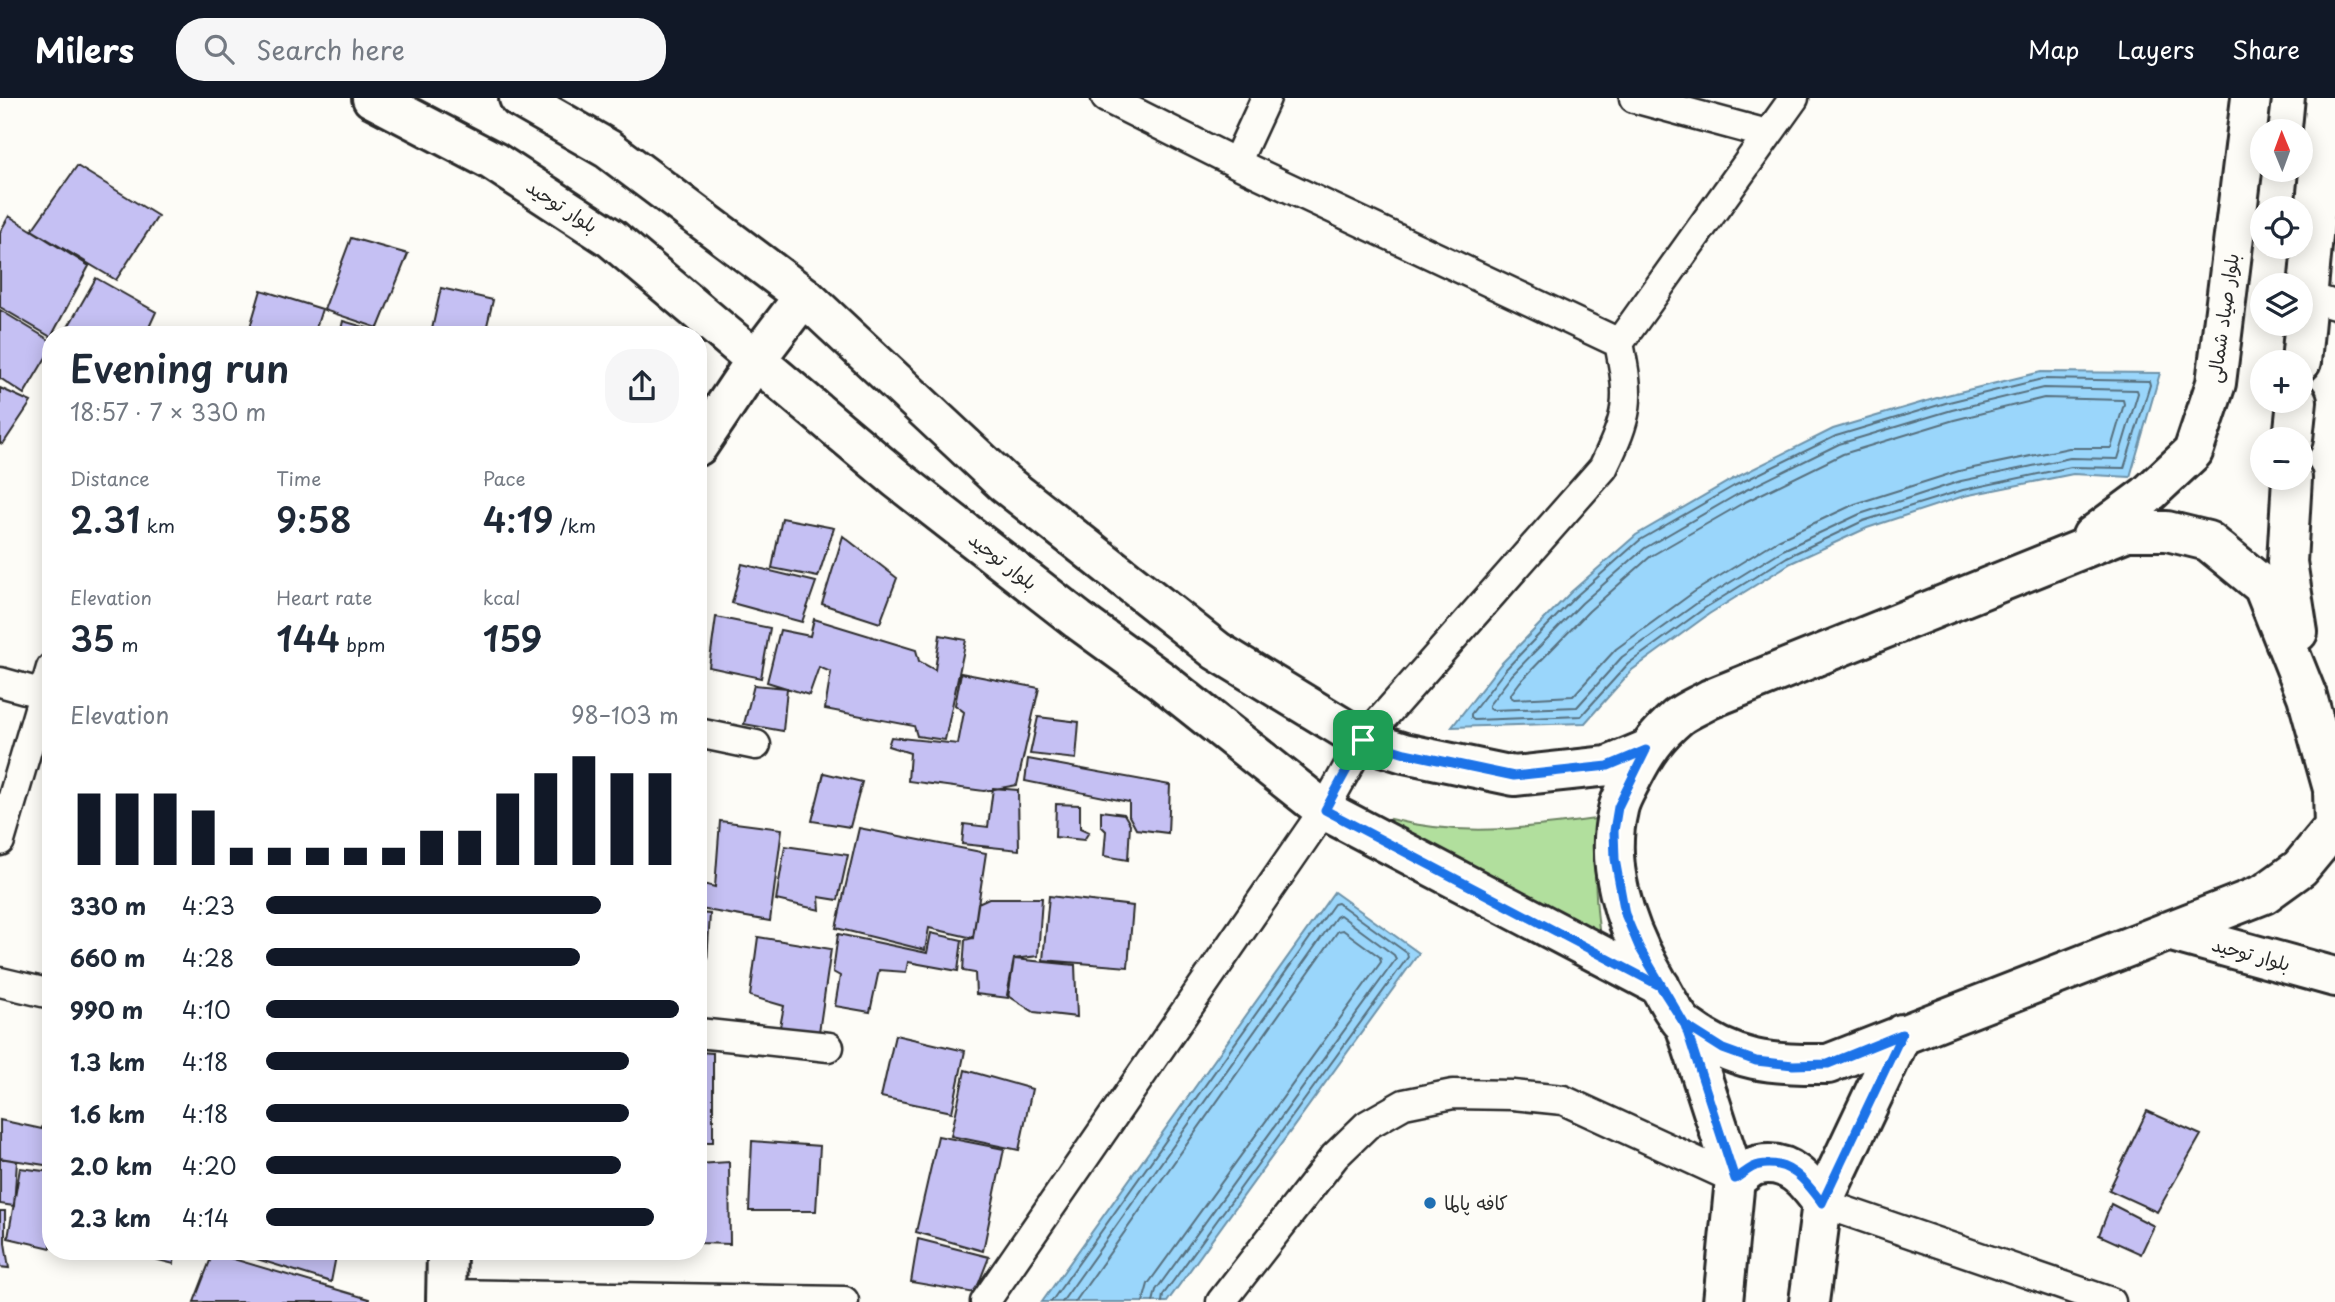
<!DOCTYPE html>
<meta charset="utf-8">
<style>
:root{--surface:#fff;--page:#f6f6f7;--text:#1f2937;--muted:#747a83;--accent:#111827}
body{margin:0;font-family:"Playpen Sans","Playpen Sans Arabic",sans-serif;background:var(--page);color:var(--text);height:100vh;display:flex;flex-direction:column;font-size:26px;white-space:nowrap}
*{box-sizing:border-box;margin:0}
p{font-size:23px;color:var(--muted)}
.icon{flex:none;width:38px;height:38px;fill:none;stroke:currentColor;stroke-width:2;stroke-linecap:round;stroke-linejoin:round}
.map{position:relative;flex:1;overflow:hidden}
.side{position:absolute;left:42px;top:228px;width:665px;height:934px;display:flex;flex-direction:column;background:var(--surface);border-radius:28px;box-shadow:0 4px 18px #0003}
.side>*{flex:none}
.needle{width:46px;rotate:359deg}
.controls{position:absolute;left:2250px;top:21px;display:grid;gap:14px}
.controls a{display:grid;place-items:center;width:63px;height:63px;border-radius:50%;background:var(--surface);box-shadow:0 4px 18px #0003;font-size:35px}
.pin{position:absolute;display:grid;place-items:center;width:60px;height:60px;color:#fff;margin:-30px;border-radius:14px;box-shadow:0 4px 10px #0006}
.round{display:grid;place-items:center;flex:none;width:74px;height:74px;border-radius:28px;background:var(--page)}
.summary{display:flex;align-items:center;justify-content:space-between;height:119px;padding:0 28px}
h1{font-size:38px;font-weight:600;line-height:52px}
.stats{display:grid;grid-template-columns:repeat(3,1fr);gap:10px;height:119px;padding:7px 28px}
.stats div{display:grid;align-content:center}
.stats b{font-size:35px;font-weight:600}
.stats small{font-size:19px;font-weight:400}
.stats p{font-size:19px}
.chart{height:196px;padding:14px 28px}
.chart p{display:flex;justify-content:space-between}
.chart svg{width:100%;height:126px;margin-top:7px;stroke:var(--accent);stroke-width:6}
ul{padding:0 28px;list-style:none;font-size:23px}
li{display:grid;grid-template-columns:112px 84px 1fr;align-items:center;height:52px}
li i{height:18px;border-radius:9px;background:var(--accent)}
header{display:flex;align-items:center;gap:42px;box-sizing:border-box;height:98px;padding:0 35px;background:var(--accent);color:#fff}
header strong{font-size:33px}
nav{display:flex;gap:38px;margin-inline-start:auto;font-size:24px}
.search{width:490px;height:63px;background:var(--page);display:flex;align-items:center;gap:18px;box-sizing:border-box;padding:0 24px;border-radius:28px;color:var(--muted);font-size:26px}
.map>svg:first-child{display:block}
.green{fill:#b1df9d;stroke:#6e8564;stroke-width:2}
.water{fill:#9ad6fb;stroke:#6e92a8;stroke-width:2}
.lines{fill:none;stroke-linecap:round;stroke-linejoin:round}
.shore{stroke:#576f7e;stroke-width:2}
.building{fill:#c5c0f3;stroke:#2b2b2b;stroke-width:2}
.street-casing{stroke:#2b2b2b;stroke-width:33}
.secondary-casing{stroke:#2b2b2b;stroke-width:44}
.street{stroke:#fdfcf7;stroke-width:28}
.secondary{stroke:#fdfcf7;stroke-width:38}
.route-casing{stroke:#fff;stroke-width:14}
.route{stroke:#1a73e8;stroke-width:9}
.poi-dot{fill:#1f6fb2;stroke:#fdfcf7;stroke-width:2.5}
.labels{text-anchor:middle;stroke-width:6;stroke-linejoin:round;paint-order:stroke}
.street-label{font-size:19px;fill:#2b2b2b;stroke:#fdfcf7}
.poi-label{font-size:19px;fill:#2b2b2b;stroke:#fdfcf7;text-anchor:start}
</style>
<header>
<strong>Milers</strong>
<div class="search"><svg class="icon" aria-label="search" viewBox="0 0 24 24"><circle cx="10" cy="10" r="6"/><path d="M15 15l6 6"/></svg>Search here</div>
<nav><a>Map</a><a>Layers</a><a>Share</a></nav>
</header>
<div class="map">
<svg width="2335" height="1204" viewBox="0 0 2335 1204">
<rect width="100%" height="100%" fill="#fdfcf7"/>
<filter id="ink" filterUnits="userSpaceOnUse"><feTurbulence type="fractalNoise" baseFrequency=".0143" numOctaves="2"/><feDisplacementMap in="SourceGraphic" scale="14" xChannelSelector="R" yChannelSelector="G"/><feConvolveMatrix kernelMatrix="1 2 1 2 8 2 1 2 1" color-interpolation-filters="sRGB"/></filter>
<g filter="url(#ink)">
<!-- green -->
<path class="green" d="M 1603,720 C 1593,762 1594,788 1599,831 L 1594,834 L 1387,727 L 1390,721 C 1466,740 1527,730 1603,720 Z"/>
<!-- water -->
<path class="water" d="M 2041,274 L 2160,275 L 2130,379 L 2073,376 L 1964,398 L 1867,430 L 1791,465 L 1709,516 L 1632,572 L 1585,625 L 1452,629 L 1500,567 L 1571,494 L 1636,437 L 1731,382 L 1833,331 L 1947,297 Z
M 1334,794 L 1419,855 L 1167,1204 L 1042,1204 Z"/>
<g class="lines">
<!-- shore -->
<path class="shore" d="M 2042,281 L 2149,283 L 2150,287 L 2124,370 L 2071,369 L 1963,392 L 1863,423 L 1787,459 L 1705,510 L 1628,566 L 1581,618 L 1474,622 L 1471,620 L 1471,616 L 1506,571 L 1575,499 L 1640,442 L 1734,388 L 1836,338 L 1949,304 Z
M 2043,290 L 2137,292 L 2138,295 L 2118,361 L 2070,360 L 1961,383 L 1860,416 L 1783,452 L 1700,503 L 1622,559 L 1577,609 L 1492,612 L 1489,610 L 1489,607 L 1512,577 L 1582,505 L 1645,450 L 1738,396 L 1839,346 L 1952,312 Z
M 2044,300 L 2123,302 L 2124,306 L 2111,350 L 2069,350 L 1959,373 L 1855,406 L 1778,442 L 1694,494 L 1616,551 L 1573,598 L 1514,601 L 1511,599 L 1511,596 L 1520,584 L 1589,513 L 1651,458 L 1743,405 L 1843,356 L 1954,322 Z
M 1051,1204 L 1334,806 L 1338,805 L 1407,855 L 1408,859 L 1163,1197 L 1162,1204
M 1062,1204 L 1336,819 L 1340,817 L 1394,857 L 1396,861 L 1156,1192 L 1153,1204
M 1075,1204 L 1338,833 L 1343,832 L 1380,859 L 1381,864 L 1148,1186 L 1143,1204"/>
</g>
<!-- building -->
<path class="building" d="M 77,68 L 158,118 L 116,182 L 32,132 Z
M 9,118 L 89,168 L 51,239 L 0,209 L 0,134 Z
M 351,140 L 408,156 L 378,230 L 324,212 Z
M 96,180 L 156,214 L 146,236 L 64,236 Z
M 441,190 L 493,202 L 485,236 L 431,236 Z
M 261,192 L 322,211 L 314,236 L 248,236 Z
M 0,212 L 51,243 L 51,251 L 24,296 L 0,280 Z
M 343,223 L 388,236 L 340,236 Z
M 0,290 L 31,304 L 3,346 L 0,345 Z
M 782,420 L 834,430 L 818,479 L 772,470 Z
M 843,438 L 897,480 L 880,525 L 822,506 Z
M 742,466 L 816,484 L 802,524 L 732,505 Z
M 716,519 L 770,530 L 761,580 L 709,569 Z
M 814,521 L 916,552 L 919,563 L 935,572 L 940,537 L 966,542 L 945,642 L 917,638 L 914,628 L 825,611 L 831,574 L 819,569 L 809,597 L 767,584 L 780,532 L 810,538 Z
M 961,575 L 1039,590 L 1017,687 L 984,693 L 908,683 L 910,655 L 888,648 L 891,639 L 958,646 L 964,614 L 955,607 Z
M 754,587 L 787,590 L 783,633 L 744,626 Z
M 1038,619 L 1079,624 L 1076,661 L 1030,656 Z
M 1028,661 L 1170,687 L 1168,735 L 1136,731 L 1129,718 L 1129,704 L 1025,683 Z
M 824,675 L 862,684 L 850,729 L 812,723 Z
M 993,690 L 1018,692 L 1019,752 L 962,746 L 964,726 L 988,729 Z
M 1056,706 L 1080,707 L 1080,730 L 1089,734 L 1084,742 L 1055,739 Z
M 1101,713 L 1124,716 L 1130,726 L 1128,762 L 1104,758 L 1106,733 L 1101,728 Z
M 698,719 L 704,720 L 704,753 L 698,753 Z
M 720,723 L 782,731 L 770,823 L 700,811 L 703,786 L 715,789 Z
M 859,730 L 986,755 L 973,840 L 929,830 L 925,852 L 836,830 Z
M 785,748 L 848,757 L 838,802 L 819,799 L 820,812 L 776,802 Z
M 1049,798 L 1133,808 L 1128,869 L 1043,862 Z
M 989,800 L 1042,800 L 1038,858 L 1014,861 L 1008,900 L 976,896 L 975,875 L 963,873 L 965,842 L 973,840 L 978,805 Z
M 698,815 L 710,816 L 705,896 L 698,896 Z
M 931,835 L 962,842 L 958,873 L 908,864 L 906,874 L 879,872 L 870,914 L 835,908 L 840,878 L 833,874 L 838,836 L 927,855 Z
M 758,839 L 831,851 L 817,948 L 778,939 L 784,908 L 750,898 Z
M 1014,861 L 1075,867 L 1077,919 L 1034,914 L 1007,897 Z
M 895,937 L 965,953 L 952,1014 L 881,999 Z
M 698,954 L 713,955 L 713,1044 L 698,1044 Z
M 965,972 L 1032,991 L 1019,1052 L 951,1038 Z
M 48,1000 L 51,1000 L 51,1068 L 0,1060 L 0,1022 L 42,1031 Z
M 2147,1013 L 2201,1037 L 2157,1114 L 2109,1092 Z
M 938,1038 L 1004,1051 L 983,1153 L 916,1134 Z
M 752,1043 L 820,1048 L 816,1113 L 749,1113 Z
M 0,1060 L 17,1063 L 14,1108 L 0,1106 Z
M 729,1064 L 730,1146 L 698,1145 L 698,1066 Z
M 20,1070 L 51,1074 L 51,1150 L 8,1140 Z
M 2111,1106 L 2154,1128 L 2141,1156 L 2099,1137 Z
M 0,1113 L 5,1113 L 5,1145 L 9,1170 L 0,1169 Z
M 918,1141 L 989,1159 L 975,1195 L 911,1184 Z
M 123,1153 L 175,1153 L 174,1166 Z
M 258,1153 L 337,1153 L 331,1184 L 257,1161 Z
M 213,1155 L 369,1201 L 369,1204 L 194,1204 Z"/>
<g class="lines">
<defs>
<path id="street" d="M 1634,0 L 1767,36
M 1236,65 L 1266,0
M 2308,199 L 2335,207
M 1619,245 L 1794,0
M 0,584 L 51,598
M 698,635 L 756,647
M 0,743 L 51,570
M 0,884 L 51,896
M 698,935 L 829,949
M 1822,1105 L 2111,1204
M 446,1196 L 844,1203
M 985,1204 L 1324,712 L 1363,642 L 1603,370 C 1629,316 1631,303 1619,245 L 1236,65 L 1106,0
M 1221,1204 L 1335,1058 L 1367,1027 L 1404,1006 L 1453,996 L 1513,997 L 1563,1002 L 1735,1081"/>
<path id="secondary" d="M 372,0 L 493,63 L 611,140 L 897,381 L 1078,522 L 1162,583 L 1324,712 L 1660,888
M 519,0 L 608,51 L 804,198 L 1004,385 L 1217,553 L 1363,642 L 1404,655 L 1514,678 L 1608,668 L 1646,652
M 2301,264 L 2326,0
M 2293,341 L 2297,303
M 698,348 L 757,260 L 804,198
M 2292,380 L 2287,464 L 2298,534
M 2127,433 L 2167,433 L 2208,443 L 2263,488 L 2307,598 L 2333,691 L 2334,729 L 2300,770 L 2264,796 L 1828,966 C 1772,967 1734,964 1687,929 C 1674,919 1659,886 1650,871 C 1624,824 1605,766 1618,712 C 1620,700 1628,689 1633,678 C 1645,654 1657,637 1678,619 C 1687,612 1700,607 1710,601 Z
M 2092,438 L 2146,398 L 2193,354 L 2216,285 L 2251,0
M 2168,833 L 2335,879
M 1685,927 L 1735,1081 L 1723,1204
M 1735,1081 C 1742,1077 1751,1068 1759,1067 C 1789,1061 1806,1083 1822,1105
M 446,1204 L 447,1153
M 1809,1204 L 1822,1105 L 1902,936"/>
</defs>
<!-- street casing -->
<use href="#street" class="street-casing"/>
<!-- secondary casing -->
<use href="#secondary" class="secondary-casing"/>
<!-- street -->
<use href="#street" class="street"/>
<!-- secondary -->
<use href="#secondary" class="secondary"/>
</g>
</g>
<g class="lines" filter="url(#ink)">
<defs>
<path id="route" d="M 1363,642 L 1325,712 L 1660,888 L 1685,927 L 1735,1081 C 1742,1077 1751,1068 1759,1067 C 1789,1061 1806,1083 1822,1105 L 1902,936 L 1828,966 L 1793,967 L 1756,963 L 1723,951 L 1685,927 L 1639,849 L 1625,816 L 1615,761 L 1614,733 L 1618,709 L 1646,652 L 1608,668 L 1514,678 L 1405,655 L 1363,642"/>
</defs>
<!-- route casing -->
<use href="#route" class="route-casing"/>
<!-- route -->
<use href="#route" class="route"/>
</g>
<!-- markers -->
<circle class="poi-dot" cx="1430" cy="1105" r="7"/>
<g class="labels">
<!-- street labels -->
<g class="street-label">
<text transform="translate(562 108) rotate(33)" y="7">بلوار توحید</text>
<text transform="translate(2223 220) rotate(-82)" y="7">بلوار صیاد شمالی</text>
<text transform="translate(1003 463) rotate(38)" y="7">بلوار توحید</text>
<text transform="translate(2251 856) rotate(15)" y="7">بلوار توحید</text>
</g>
<!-- poi labels -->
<g class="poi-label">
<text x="1444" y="1112">کافه پالما</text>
</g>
</g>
</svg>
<div class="controls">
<a><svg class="needle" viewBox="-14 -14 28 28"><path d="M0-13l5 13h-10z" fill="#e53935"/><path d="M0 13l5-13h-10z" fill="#747a83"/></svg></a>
<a><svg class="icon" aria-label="locate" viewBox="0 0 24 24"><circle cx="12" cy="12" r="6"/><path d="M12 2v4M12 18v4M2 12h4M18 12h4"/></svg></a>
<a><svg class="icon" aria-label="layers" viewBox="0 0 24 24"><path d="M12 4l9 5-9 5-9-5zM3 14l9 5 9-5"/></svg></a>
<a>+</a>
<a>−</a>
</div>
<div class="pin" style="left:1363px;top:642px;background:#1e9e55"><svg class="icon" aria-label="arrive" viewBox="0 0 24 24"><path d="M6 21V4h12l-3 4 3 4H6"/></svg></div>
<section class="side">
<div class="summary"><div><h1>Evening run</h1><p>18:57 · 7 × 330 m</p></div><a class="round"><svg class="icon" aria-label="share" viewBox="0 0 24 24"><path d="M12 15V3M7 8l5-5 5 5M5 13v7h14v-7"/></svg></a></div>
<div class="stats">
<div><p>Distance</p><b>2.31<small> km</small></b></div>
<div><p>Time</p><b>9:58</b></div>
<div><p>Pace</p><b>4:19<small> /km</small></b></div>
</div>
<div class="stats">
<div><p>Elevation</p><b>35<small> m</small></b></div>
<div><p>Heart rate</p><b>144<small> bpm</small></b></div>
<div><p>kcal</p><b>159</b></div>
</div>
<div class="chart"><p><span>Elevation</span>98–103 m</p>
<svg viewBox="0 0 160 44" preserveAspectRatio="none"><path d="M5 44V19M15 44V19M25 44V19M35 44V25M45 44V38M55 44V38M65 44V38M75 44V38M85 44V38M95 44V32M105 44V32M115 44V19M125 44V12M135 44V6M145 44V12M155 44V12"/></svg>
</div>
<ul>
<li><b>330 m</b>4:23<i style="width:81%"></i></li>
<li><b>660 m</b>4:28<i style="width:76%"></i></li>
<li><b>990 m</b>4:10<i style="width:100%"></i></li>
<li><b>1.3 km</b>4:18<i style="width:88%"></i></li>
<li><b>1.6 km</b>4:18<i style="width:88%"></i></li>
<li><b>2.0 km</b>4:20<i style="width:86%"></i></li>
<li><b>2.3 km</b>4:14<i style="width:94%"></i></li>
</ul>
</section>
</div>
